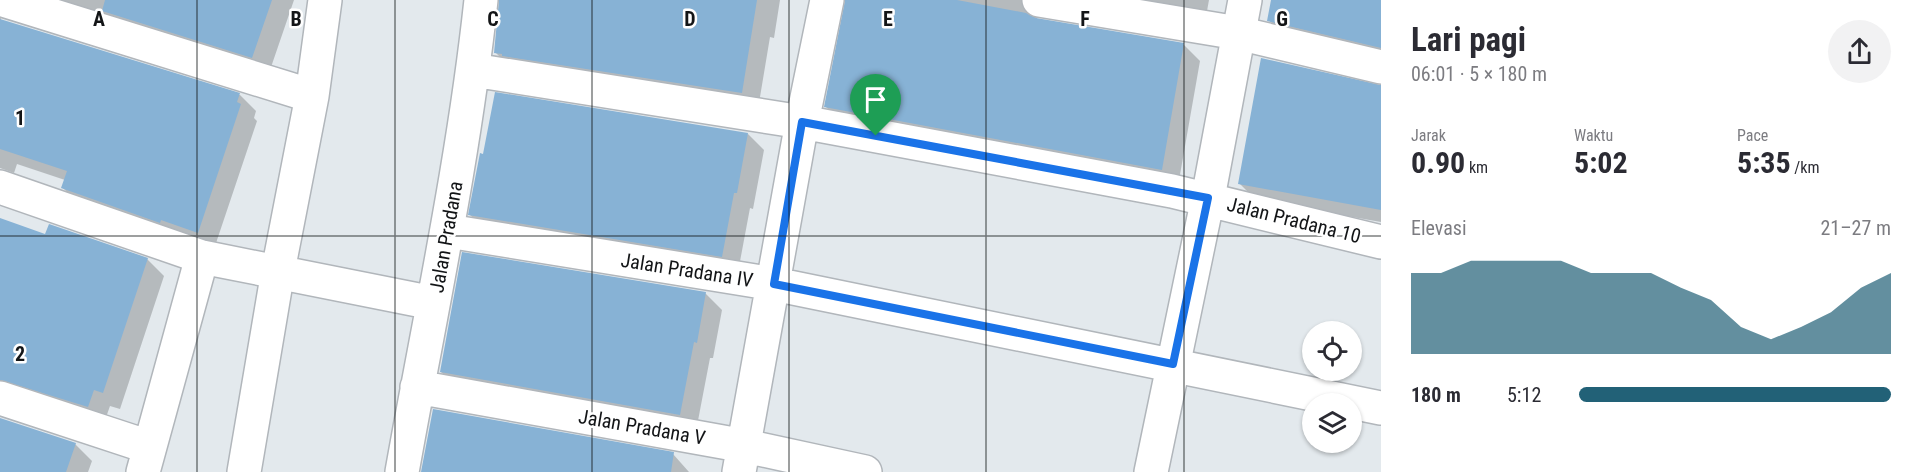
<!DOCTYPE html>
<html lang="id">
<meta charset="utf-8">
<style>
:root{--surface:#fff;--page:#f2f2f3;--text:#2b2b33;--muted:#7c7c81;--accent:#226177}
body{margin:0;font-family:"Roboto Condensed",sans-serif;background:var(--page);color:var(--text);height:100vh;display:flex;flex-direction:column;font-size:22px;white-space:nowrap}
*{box-sizing:border-box;margin:0}
p{font-size:20px;color:var(--muted)}
.icon{flex:none;width:33px;height:33px;fill:none;stroke:currentColor;stroke-width:2;stroke-linecap:round;stroke-linejoin:round}
.map{position:relative;flex:1;overflow:hidden}
.side{display:flex;flex-direction:column;background:var(--surface);width:540px}
.side>*{flex:none}
.tools{position:absolute;left:1302px;top:321px;display:grid;gap:12px}
.tools a{display:grid;place-items:center;width:60px;height:60px;border-radius:50%;background:var(--surface);box-shadow:0 2px 4px #0004;font-size:30px}
.pin{position:absolute;display:grid;place-items:center;width:51px;height:51px;color:#fff;margin:-62px -26px;border-radius:50% 50% 50% 0;rotate:-45deg;box-shadow:0 0 6px #0007}
.pin .icon{rotate:45deg}
.round{display:grid;place-items:center;flex:none;width:63px;height:63px;border-radius:32px;background:var(--page)}
.overview{display:flex;align-items:center;justify-content:space-between;height:102px;padding:0 30px}
h1{font-size:33px;font-weight:700;line-height:45px}
.figures{display:grid;grid-template-columns:repeat(3,1fr);gap:9px;height:102px;padding:6px 30px}
.figures div{display:grid;align-content:center}
.figures b{font-size:30px;font-weight:700}
.figures small{font-size:16px;font-weight:400}
.figures p{font-size:16px}
.chart{height:168px;padding:12px 30px}
.chart p{display:flex;justify-content:space-between}
.chart svg{width:100%;height:108px;margin-top:6px;fill:var(--accent);opacity:.7}
ul{padding:0 30px;list-style:none;font-size:20px}
li{display:grid;grid-template-columns:96px 72px 1fr;align-items:center;height:45px}
li i{height:15px;border-radius:8px;background:var(--accent)}
main{display:flex;flex:1;min-height:0}
.map>svg:first-child{display:block}
.shadow{fill:#0003}
.building{fill:#87b2d5}
.lines{fill:none;stroke-linecap:round;stroke-linejoin:round}
.minor-casing{stroke:#b1b6bb;stroke-width:36}
.minor{stroke:#fff;stroke-width:33}
.route-casing{stroke:#fff;stroke-width:12}
.route{stroke:#1a73e8;stroke-width:8}
.grid{fill:none;stroke:#131517;stroke-width:1.5;stroke-opacity:0.55}
.labels{text-anchor:middle;stroke-width:5;stroke-linejoin:round;paint-order:stroke}
.street-label{font-size:20px;fill:#131517;stroke:#fff}
.grid-label{font-size:20px;text-anchor:middle;font-weight:bold;fill:#131517;stroke:#fff;stroke-width:5;stroke-linejoin:round;paint-order:stroke}
</style>
<main>
<div class="map">
<svg width="1381" height="472" viewBox="0 0 1381 472">
<rect width="100%" height="100%" fill="#e3e9ed"/>
<!-- shadow -->
<path class="shadow" d="M 0,0 L 1,21 L 240,95 L 256,111 L 254,118 L 257,121 L 214,249 L 79,204 L 63,188 L 65,180 L 17,164 L 14,173 L 0,168 Z
M 33,0 L 294,0 L 269,73 Z
M 501,0 L 780,0 L 774,38 L 770,37 L 758,109 L 512,69 L 495,52 Z
M 847,0 L 1047,0 L 1037,14 L 1037,20 L 1184,45 L 1200,61 L 1178,186 L 842,123 L 826,107 Z
M 1075,0 L 1209,0 L 1205,22 Z
M 1272,0 L 1381,0 L 1381,59 L 1285,37 L 1269,20 Z
M 1377,87 L 1381,87 L 1381,222 L 1256,200 L 1239,183 Z
M 748,134 L 764,150 L 753,209 L 750,208 L 738,272 L 487,231 L 470,215 Z
M 46,236 L 147,259 L 164,276 L 120,409 L 110,406 L 104,423 L 0,405 L 0,239 Z
M 705,293 L 722,310 L 713,358 L 710,358 L 696,431 L 458,388 L 441,372 Z
M 0,419 L 75,444 L 92,461 L 88,472 L 0,472 Z
M 673,454 L 689,472 L 423,472 Z"/>
<!-- building -->
<path class="building" d="M 105,0 L 272,0 L 252,58 L 102,11 Z
M 499,0 L 757,0 L 742,93 L 502,56 L 502,54 L 494,53 Z
M 845,0 L 957,0 L 1026,13 L 1036,18 L 1184,43 L 1162,170 L 824,107 Z
M 1271,0 L 1381,0 L 1381,48 L 1267,21 Z
M 0,19 L 240,93 L 237,102 L 241,104 L 198,233 L 161,220 L 160,223 L 61,188 L 67,171 L 0,149 Z
M 1261,58 L 1381,85 L 1381,210 L 1238,184 Z
M 495,92 L 748,133 L 737,193 L 734,193 L 722,257 L 468,215 L 480,153 L 483,154 Z
M 0,218 L 45,234 L 49,224 L 148,258 L 103,393 L 94,390 L 88,407 L 0,380 Z
M 462,252 L 706,292 L 697,343 L 694,342 L 680,415 L 440,372 Z
M 433,409 L 674,452 L 671,472 L 421,472 Z
M 0,418 L 76,443 L 66,472 L 0,472 Z"/>
<g class="lines">
<defs>
<path id="minor" d="M 3,0 L 312,96
M 1039,0 L 1238,33 L 1381,67
M 473,70 L 802,122 L 1172,191 L 1381,242
M 0,187 L 202,257 L 433,303
M 448,231 L 774,284 L 1381,408
M 417,387 L 745,446 L 865,472
M 0,398 L 149,447
M 143,472 L 202,257
M 244,472 L 278,271 L 312,96 L 325,0
M 402,472 C 430,315 464,159 481,0
M 739,472 L 802,122 L 827,0
M 1151,472 L 1208,198 L 1245,0"/>
</defs>
<!-- minor casing -->
<use href="#minor" class="minor-casing"/>
<!-- minor -->
<use href="#minor" class="minor"/>
</g>
<g class="lines">
<defs>
<path id="route" d="M 802,122 L 1208,198 L 1173,364 L 774,284 Z"/>
</defs>
<!-- route casing -->
<use href="#route" class="route-casing"/>
<!-- route -->
<use href="#route" class="route"/>
</g>
<!-- grid -->
<path class="grid" d="M 197,0 L 197,472M 395,0 L 395,472M 592,0 L 592,472M 789,0 L 789,472M 986,0 L 986,472M 1184,0 L 1184,472M 0,236 L 1381,236"/>
<g class="labels">
<!-- street labels -->
<g class="street-label">
<text transform="translate(1294 220) rotate(14)" y="7">Jalan Pradana 10</text>
<text transform="translate(446 237) rotate(-80)" y="7">Jalan Pradana</text>
<text transform="translate(687 270) rotate(9)" y="7">Jalan Pradana IV</text>
<text transform="translate(642 427) rotate(10)" y="7">Jalan Pradana V</text>
</g>
</g>
<g class="grid-label">
<text x="99" y="26">A</text>
<text x="296" y="26">B</text>
<text x="493" y="26">C</text>
<text x="690" y="26">D</text>
<text x="888" y="26">E</text>
<text x="1085" y="26">F</text>
<text x="1282" y="26">G</text>
<text x="20" y="125">1</text>
<text x="20" y="361">2</text>
</g>
</svg>
<div class="tools">
<a><svg class="icon" aria-label="locate" viewBox="0 0 24 24"><circle cx="12" cy="12" r="6"/><path d="M12 2v4M12 18v4M2 12h4M18 12h4"/></svg></a>
<a><svg class="icon" aria-label="layers" viewBox="0 0 24 24"><path d="M12 4l9 5-9 5-9-5zM3 14l9 5 9-5"/></svg></a>
</div>
<div class="pin" style="left:876px;top:136px;background:#1e9e55"><svg class="icon" aria-label="arrive" viewBox="0 0 24 24"><path d="M6 21V4h12l-3 4 3 4H6"/></svg></div>
</div>
<section class="side">
<div class="overview"><div><h1>Lari pagi</h1><p>06:01 · 5 × 180 m</p></div><a class="round"><svg class="icon" aria-label="share" viewBox="0 0 24 24"><path d="M12 15V3M7 8l5-5 5 5M5 13v7h14v-7"/></svg></a></div>
<div class="figures">
<div><p>Jarak</p><b>0.90<small> km</small></b></div>
<div><p>Waktu</p><b>5:02</b></div>
<div><p>Pace</p><b>5:35<small> /km</small></b></div>
</div>
<div class="chart"><p><span>Elevasi</span>21–27 m</p>
<svg viewBox="0 0 160 44" preserveAspectRatio="none"><path d="M0 44V11L10 11L20 6L30 6L40 6L50 6L60 11L70 11L80 11L90 17L100 22L110 33L120 38L130 33L140 27L150 17L160 11V44z"/></svg>
</div>
<ul>
<li><b>180 m</b>5:12<i style="width:100%"></i></li>
</ul>
</section>
</main>
